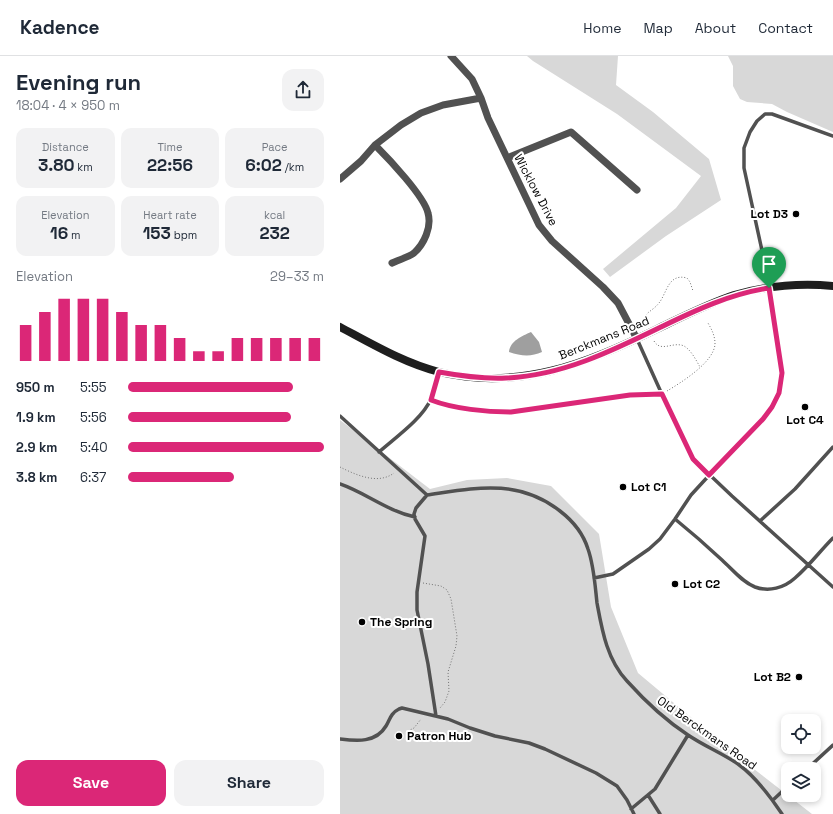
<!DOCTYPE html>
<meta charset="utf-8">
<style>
:root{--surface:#fff;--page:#f2f2f3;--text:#1f2937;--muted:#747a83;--line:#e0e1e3;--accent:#db2777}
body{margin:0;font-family:"Space Grotesk",sans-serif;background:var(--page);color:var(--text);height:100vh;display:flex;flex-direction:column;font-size:15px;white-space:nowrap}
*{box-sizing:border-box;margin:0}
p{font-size:13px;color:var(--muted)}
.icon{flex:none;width:22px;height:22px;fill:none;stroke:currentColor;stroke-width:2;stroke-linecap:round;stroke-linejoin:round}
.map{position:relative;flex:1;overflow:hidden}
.details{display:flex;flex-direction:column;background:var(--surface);width:340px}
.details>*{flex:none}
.fabs{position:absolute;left:441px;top:658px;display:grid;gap:8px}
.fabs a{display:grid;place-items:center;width:40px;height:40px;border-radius:8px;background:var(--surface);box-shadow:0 2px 6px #0003;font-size:20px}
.pin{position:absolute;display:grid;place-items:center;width:34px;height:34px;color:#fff;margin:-41px -17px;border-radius:50% 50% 50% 0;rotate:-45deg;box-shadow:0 0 4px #0007}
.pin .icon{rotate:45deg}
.round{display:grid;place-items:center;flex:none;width:42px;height:42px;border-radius:12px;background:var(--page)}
.summary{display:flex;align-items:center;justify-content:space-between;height:68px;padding:0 16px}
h1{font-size:22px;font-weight:700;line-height:30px}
.metrics{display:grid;grid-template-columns:repeat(3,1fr);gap:6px;height:68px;padding:4px 16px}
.metrics div{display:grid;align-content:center;border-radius:10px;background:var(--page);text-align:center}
.metrics b{font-size:17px;font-weight:700}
.metrics small{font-size:11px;font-weight:400}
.metrics p{font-size:11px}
.chart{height:112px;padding:8px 16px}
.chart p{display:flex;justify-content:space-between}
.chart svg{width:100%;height:72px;margin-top:4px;stroke:var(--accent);stroke-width:6}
.button{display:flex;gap:8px;margin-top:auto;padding:8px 16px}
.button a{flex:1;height:46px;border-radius:12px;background:var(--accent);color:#fff;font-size:16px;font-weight:700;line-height:46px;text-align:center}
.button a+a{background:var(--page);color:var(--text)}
ul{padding:0 16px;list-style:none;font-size:13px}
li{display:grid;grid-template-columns:64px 48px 1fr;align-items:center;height:30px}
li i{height:10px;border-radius:5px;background:var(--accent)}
header{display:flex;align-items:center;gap:24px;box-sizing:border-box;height:56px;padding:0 20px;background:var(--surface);border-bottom:1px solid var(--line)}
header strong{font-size:19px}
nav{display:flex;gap:22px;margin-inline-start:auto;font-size:14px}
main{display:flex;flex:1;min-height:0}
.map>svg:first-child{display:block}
.green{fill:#d8d8d8}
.water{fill:#9f9f9f}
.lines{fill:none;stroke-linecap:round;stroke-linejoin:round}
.path{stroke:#737373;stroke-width:1;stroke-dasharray:1 2;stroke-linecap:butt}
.lane{stroke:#515151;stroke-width:3.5}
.street{stroke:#515151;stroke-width:7}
.secondary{stroke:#1e1e1e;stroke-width:8}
.route-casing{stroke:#fff;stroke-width:8}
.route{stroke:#db2777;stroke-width:5}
.poi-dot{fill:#000;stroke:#fff;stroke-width:1.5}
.labels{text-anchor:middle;stroke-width:4;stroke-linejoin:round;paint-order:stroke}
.street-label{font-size:12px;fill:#000;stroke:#fff}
.poi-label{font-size:12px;font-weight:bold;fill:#000;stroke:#fff;text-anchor:start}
</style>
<header>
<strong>Kadence</strong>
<nav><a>Home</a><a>Map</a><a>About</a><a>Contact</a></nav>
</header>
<main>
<section class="details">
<div class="summary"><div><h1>Evening run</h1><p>18:04 · 4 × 950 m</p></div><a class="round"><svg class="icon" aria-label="share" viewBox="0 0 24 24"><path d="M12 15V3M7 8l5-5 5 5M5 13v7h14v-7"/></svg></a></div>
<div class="metrics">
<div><p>Distance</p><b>3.80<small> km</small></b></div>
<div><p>Time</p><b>22:56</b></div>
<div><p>Pace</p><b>6:02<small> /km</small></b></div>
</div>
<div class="metrics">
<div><p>Elevation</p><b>16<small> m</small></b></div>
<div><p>Heart rate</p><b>153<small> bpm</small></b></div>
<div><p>kcal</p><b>232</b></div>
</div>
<div class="chart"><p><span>Elevation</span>29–33 m</p>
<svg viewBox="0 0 160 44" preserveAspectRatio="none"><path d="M5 44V22M15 44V14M25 44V6M35 44V6M45 44V6M55 44V14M65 44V22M75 44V22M85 44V30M95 44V38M105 44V38M115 44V30M125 44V30M135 44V30M145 44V30M155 44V30"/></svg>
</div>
<ul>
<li><b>950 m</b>5:55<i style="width:84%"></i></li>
<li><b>1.9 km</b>5:56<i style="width:83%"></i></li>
<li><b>2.9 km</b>5:40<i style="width:100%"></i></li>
<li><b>3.8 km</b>6:37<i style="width:54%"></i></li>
</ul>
<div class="button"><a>Save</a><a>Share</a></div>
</section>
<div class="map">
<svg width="493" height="758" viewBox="0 0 493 758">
<rect width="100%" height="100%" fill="#fff"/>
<!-- green -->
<path class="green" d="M 187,0 L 278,0 L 276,29 L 313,56 L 369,103 L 381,144 L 326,180 L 270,221 L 263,213 L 336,152 L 361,120 L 277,58 L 193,5 Z
M 388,0 L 493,0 L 493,76 L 447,56 L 432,48 L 407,46 L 400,43 L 393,30 L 393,10 Z
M 0,364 L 90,433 L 127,424 L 167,422 L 211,430 L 259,478 L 271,551 L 298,617 L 396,699 L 472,758 L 0,758 Z"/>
<!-- water -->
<path class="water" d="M 191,276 L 199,286 L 202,296 C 191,301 181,300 169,296 C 170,285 182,280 191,276 Z"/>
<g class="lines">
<!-- path -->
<path class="path" d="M 304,268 C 304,255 311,257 319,247 C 327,237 328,217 347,222 L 350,226 L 353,235
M 314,285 C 321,297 333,285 344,290 C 351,294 356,304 360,311
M 327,335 C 342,326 374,306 375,288 C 375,280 372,274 368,267
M 96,346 L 104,348 L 158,356 L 171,356 L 290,339 L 317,338
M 0,411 C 16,419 38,429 54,417
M 83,527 L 101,530 L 107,534 L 111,543 L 117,580 L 116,590 L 108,616 L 109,635 L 105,646 L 100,652
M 68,675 L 74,672 L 81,663"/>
<!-- lane -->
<path class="lane" d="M 297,283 L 343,385 L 353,403 L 392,440 L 493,531
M 0,360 L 87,439 C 135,432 178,422 220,455 C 233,465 243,477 248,493 C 254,510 255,529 257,547 C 262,574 267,604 287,625 C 305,645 325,664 348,679 C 364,690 382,697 398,708 C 416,721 430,740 442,758
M 39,396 C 56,381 82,363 91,343 C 95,335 97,325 99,316
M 0,428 C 26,437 47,455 75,461
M 87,439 L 76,452 L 74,458 L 75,463 L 85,480 L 77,536 L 77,554 L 88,608 L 96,660
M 335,463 C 351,476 367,490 382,504 C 392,513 402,526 415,531 C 429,536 444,532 455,522 C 469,510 480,495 493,482
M 420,465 L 455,433 L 493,391
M 254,522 L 273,518 L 309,493 L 320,483 L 335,463 L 351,439 L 432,351 L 439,337 L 442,317 L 428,222 L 404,112 L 404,92 L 410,76 L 417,65 L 425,58 L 432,58 L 493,80
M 0,683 C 17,685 36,687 46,670 C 50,663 51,657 59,653 L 62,652 L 108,663 L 130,672 L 155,680 L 189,687 L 205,693 L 256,717 L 277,730 L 287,744 L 294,758
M 467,713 L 493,689
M 308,739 L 320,758
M 433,744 L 448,730
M 291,753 L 315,733 L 348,679"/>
<!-- street -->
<path class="street" d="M 111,0 L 132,23 L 141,42 L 148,62 L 199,169 L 212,185 L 263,231 L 278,247 L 297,283
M 35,89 C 49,103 84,140 88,157 C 92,171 84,188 74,197 C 69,201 58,204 52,207
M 167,102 L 231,76 L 297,134
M 0,123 L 21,105 L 35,89 L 61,69 L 81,57 L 103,49 L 141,42"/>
<!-- secondary -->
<path class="secondary" d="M 0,271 C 32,288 64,307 99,316 C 180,335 245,308 317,273 C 342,261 367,248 394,239 C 426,230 460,227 493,230"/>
</g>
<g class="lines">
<defs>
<path id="route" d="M 429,232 L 442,317 L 439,337 L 432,351 L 423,363 L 369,419 L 353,403 L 322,338 L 290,339 L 171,356 C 147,356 114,353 91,344 L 99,316 C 121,320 143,323 166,322 C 221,320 272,295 321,271 C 356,254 390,238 429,232 Z"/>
</defs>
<!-- route casing -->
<use href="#route" class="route-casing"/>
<!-- route -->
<use href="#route" class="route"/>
</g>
<!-- markers -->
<g class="poi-dot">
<circle cx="456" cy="158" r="4"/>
<circle cx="465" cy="351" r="4"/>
<circle cx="283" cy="431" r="4"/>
<circle cx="335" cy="528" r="4"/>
<circle cx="22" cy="566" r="4"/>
<circle cx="459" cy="621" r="4"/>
<circle cx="59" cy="680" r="4"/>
</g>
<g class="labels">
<!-- street labels -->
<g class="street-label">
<text transform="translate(196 134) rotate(62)" y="4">Wicklow Drive</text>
<text transform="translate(264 282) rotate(-22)" y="4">Berckmans Road</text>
<text transform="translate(367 677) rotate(35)" y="4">Old Berckmans Road</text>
</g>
<!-- poi labels -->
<g class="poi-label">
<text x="448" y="162" text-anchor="end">Lot D3</text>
<text x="465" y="368" text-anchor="middle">Lot C4</text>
<text x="291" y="435">Lot C1</text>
<text x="343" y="532">Lot C2</text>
<text x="30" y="570">The Spring</text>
<text x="451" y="625" text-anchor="end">Lot B2</text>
<text x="67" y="684">Patron Hub</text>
</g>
</g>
</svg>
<div class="fabs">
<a><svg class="icon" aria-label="locate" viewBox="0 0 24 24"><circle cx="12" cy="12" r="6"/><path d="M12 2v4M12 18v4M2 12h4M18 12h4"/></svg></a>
<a><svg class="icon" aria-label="layers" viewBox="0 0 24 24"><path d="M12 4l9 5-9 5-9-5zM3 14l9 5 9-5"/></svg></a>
</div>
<div class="pin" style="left:429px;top:232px;background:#1e9e55"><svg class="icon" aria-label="arrive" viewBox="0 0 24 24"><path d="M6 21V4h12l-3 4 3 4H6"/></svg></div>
</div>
</main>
